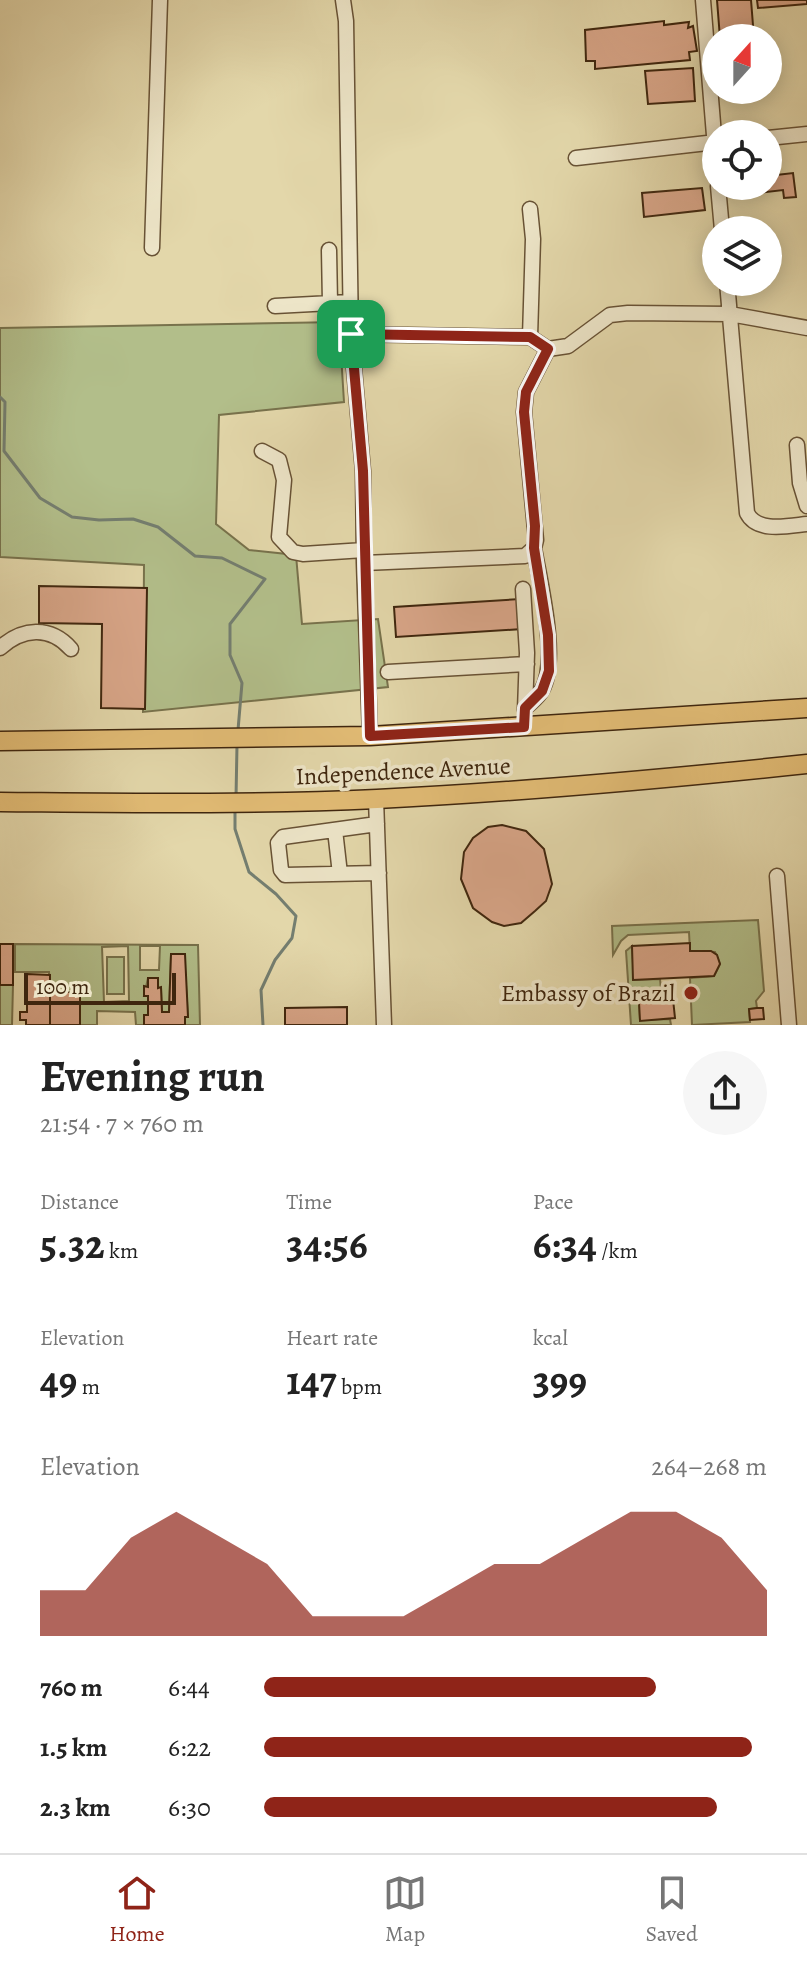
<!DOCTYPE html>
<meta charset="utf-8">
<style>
:root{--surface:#fff;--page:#f6f6f6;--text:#222;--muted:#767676;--line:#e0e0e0;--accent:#8f2418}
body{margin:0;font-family:Alegreya,serif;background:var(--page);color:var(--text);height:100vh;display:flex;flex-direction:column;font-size:30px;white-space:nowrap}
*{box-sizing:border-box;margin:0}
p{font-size:26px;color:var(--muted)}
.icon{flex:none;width:44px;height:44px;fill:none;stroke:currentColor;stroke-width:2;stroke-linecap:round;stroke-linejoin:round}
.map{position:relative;height:1025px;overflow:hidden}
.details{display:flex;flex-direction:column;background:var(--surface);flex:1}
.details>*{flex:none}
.needle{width:52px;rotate:21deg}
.tools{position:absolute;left:702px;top:24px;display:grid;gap:16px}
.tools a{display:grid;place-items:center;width:80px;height:80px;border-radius:50%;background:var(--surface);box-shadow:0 4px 20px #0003;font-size:40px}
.scale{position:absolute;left:24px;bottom:20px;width:152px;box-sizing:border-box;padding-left:8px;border:4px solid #3f260e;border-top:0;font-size:22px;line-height:28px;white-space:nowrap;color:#3f260e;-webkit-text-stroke:6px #ede5c8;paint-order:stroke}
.pin{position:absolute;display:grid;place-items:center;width:68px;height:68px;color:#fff;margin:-34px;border-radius:16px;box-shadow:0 4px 12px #0006}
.round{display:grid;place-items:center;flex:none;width:84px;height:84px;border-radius:42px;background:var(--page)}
.headline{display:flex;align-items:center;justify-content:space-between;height:136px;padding:0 40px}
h1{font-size:44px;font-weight:700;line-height:60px}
.stats{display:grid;grid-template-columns:repeat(3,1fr);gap:12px;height:136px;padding:8px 40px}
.stats div{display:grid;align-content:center}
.stats b{font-size:40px;font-weight:700}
.stats small{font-size:22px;font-weight:400}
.stats p{font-size:22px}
.chart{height:224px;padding:16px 40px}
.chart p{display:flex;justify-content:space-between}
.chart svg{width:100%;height:144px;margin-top:8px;fill:var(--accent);opacity:.7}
ul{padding:0 40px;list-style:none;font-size:26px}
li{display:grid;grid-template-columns:128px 96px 1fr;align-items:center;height:60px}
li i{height:20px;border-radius:10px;background:var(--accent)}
.tab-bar{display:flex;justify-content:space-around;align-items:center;height:112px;border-top:2px solid var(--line);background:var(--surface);font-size:22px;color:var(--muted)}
.tab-bar a{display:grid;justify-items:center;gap:4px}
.tab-bar .on{color:var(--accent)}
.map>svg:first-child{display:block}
.green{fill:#b2be8a;stroke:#78724c;stroke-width:2;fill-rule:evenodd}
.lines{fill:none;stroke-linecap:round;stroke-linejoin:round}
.stream{stroke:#747e70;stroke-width:3}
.building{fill:#d9a689;stroke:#3f260e;stroke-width:2}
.minor-casing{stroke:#685235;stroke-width:17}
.major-casing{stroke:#3f260e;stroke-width:21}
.minor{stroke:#ede5c8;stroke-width:14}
.major{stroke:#e2bc75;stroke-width:18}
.route-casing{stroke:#fff;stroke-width:16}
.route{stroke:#8f2418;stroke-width:10}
.poi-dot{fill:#8f2418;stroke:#ede5c8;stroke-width:3}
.labels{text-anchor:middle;stroke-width:7;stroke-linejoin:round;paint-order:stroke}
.street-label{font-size:24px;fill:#3f260e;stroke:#ede5c8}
.poi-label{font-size:24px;fill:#3f260e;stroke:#ede5c8;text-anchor:end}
</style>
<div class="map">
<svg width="807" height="1025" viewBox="0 0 807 1025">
<rect width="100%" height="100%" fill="#e3d7aa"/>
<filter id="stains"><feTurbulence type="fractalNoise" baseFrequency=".0025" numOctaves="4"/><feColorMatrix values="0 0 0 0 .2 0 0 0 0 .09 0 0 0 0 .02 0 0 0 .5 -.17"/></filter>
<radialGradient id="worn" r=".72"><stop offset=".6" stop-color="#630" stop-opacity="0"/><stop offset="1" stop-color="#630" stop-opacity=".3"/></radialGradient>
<!-- green -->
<path class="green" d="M 339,322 L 344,402 L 219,415 L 216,524 L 249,550 L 296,555 L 302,624 L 378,619 L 388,687 L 143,712 L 144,565 L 0,557 L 0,328 Z
M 758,920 L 764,991 L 756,1001 L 757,1008 L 749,1009 L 750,1022 L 692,1025 L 690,978 L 714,976 L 720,964 L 715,952 L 690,951 L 689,932 L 628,935 L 621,941 L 613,955 L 612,926 Z
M 15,944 L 198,945 L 200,1025 L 185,1025 L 185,1017 L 188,1017 L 184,954 L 171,955 L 169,1012 L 162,1012 L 161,988 L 158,988 L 158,978 L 148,978 L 144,996 L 148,996 L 148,1015 L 145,1015 L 148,1025 L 136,1025 L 135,1012 L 97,1011 L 97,1025 L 80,1025 L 80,992 L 50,992 L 49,972 L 15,972 ZM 128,946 L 129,1001 L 104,1002 L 102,947 ZM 140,946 L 160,946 L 159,970 L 140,970 Z
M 632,946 L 634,980 L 660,979 L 662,1000 L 639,1002 L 640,1020 L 670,1019 L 671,1025 L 631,1025 L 626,951 Z
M 107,957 L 124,957 L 124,994 L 107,994 Z
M 0,985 L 13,985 L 12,1025 L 0,1025 Z"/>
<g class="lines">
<!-- stream -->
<path class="stream" d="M 0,397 L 5,402 L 4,451 L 40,498 L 72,517 L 99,520 L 133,519 L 158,527 L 195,556 L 222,558 L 265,579 L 230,624 L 230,655 L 242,683 L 238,730
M 236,798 L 237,745
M 235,809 L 235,829 L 249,872 L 276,894 L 296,916 L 292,938 L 275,960 L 261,990 L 263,1025"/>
</g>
<!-- building -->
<path class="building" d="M 717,0 L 751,0 L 754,38 L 720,38 Z
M 757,0 L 807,0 L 807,4 L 758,8 Z
M 664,21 L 664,25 L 689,22 L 688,28 L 693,26 L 697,51 L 689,52 L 690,60 L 595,69 L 595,61 L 586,61 L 585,30 Z
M 693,68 L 695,101 L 648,104 L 645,71 Z
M 793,173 L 796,197 L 784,198 L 783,190 L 742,195 L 741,186 L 768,186 L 768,176 Z
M 702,188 L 705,210 L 644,217 L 642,193 Z
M 39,586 L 147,588 L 145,709 L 101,708 L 102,624 L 39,623 Z
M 520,599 L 522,629 L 396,637 L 394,607 Z
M 502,825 L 526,831 L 544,849 L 552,884 L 546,901 L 535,911 L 521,923 L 504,926 L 492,922 L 473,908 L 461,879 L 464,852 L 473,838 L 488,827 Z
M 690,943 L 690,951 L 711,951 L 717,955 L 720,964 L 714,976 L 633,980 L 632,946 Z
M 0,944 L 13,944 L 13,985 L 0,985 Z
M 171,954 L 185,954 L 188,1017 L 185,1017 L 185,1025 L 144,1025 L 144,1015 L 148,1015 L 148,996 L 144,996 L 144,986 L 148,987 L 148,978 L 158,978 L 158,988 L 161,987 L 162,1012 L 169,1012 Z
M 27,974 L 50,975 L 50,992 L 80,992 L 80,1025 L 26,1025 L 26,1020 L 20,1020 L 20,1012 L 27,1012 Z
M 27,974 L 50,975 L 50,1025 L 26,1025 L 26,1020 L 20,1020 L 20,1012 L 27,1012 Z
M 673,999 L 675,1018 L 640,1021 L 639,1002 Z
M 347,1007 L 347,1025 L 285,1025 L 285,1008 Z
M 757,1008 L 763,1008 L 764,1019 L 750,1020 L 749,1009 Z"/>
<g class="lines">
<defs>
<path id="minor" d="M 343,0 L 346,21 L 351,334 L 363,471 L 364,563
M 703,0 L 716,160
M 768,138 L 807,134
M 576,158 L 716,142
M 718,186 L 722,230
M 152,248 L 160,0
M 329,250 L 330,303
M 727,282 L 747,513 C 757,533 788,526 807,524
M 275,306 L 350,302
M 351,334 L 530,337 L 548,349 L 568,346 L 610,315 L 628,313 L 730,314 L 807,328
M 530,337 L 533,239 L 530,209
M 797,445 L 800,483 L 807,506
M 262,451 L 279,460 L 284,480 L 279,537 L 293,552 L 303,554 L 364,550
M 523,589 L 527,653 L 525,710
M 0,648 C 22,628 50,625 71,649
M 388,672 L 527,664
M 525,708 C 530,703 539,697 542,690 C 559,660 540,582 534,548
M 370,736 L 364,563 L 525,556 L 534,548 L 536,540 L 524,412 L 526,392 L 548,349
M 376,799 L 384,1025
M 377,824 L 283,837 L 278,843 L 281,870 L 285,875 L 379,873
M 335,830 L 340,874
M 777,876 L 789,1025"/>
<path id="major" d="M 0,741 L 370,736 L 807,708
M 0,802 C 125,803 251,805 377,799 C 521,792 664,779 807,764"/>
</defs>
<!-- minor casing -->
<use href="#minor" class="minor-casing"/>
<!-- major casing -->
<use href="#major" class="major-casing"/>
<!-- minor -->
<use href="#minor" class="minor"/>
<!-- major -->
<use href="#major" class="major"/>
</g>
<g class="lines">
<defs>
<path id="route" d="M 351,334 L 530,337 L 548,349 L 526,392 L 524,412 L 535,526 L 534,548 L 548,635 L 549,671 L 542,691 L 525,708 L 524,727 L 370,736 L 363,471 Z"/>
</defs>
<!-- route casing -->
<use href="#route" class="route-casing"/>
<!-- route -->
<use href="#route" class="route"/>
</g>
<!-- markers -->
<circle class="poi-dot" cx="691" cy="993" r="8"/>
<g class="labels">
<!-- street labels -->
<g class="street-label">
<text transform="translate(403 771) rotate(-3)" y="8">Independence Avenue</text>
</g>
<!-- poi labels -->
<g class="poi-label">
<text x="675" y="1001">Embassy of Brazil</text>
</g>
</g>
<rect width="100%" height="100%" filter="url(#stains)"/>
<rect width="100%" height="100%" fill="url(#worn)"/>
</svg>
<div class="tools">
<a><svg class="needle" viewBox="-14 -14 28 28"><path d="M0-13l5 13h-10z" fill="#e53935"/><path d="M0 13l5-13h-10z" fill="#767676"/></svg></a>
<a><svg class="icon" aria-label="locate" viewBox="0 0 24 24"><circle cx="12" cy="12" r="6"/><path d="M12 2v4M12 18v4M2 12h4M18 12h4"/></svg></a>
<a><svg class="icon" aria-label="layers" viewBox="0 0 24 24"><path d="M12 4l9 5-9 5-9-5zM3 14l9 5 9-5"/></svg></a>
</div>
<div class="scale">100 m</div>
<div class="pin" style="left:351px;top:334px;background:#1e9e55"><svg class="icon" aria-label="arrive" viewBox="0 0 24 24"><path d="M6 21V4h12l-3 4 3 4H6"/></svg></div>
</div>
<section class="details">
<div class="headline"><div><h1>Evening run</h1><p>21:54 · 7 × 760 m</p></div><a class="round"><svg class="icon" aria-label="share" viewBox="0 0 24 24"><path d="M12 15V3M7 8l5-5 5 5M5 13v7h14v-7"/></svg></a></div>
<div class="stats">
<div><p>Distance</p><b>5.32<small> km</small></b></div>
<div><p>Time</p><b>34:56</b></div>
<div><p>Pace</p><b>6:34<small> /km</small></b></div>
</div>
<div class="stats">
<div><p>Elevation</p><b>49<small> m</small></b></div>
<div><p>Heart rate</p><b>147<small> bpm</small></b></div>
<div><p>kcal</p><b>399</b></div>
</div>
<div class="chart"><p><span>Elevation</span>264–268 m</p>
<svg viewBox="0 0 160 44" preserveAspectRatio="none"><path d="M0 44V30L10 30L20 14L30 6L40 14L50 22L60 38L70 38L80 38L90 30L100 22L110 22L120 14L130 6L140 6L150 14L160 30V44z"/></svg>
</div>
<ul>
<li><b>760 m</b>6:44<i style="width:78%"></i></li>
<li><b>1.5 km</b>6:22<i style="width:97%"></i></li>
<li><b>2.3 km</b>6:30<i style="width:90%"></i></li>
</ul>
</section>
<nav class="tab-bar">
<a class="on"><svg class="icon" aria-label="home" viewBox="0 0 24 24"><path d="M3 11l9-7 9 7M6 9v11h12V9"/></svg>Home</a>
<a><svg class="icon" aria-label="map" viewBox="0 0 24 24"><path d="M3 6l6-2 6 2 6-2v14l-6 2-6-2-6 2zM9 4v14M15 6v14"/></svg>Map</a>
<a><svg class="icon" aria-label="saved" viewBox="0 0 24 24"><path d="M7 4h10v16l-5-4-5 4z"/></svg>Saved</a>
</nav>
